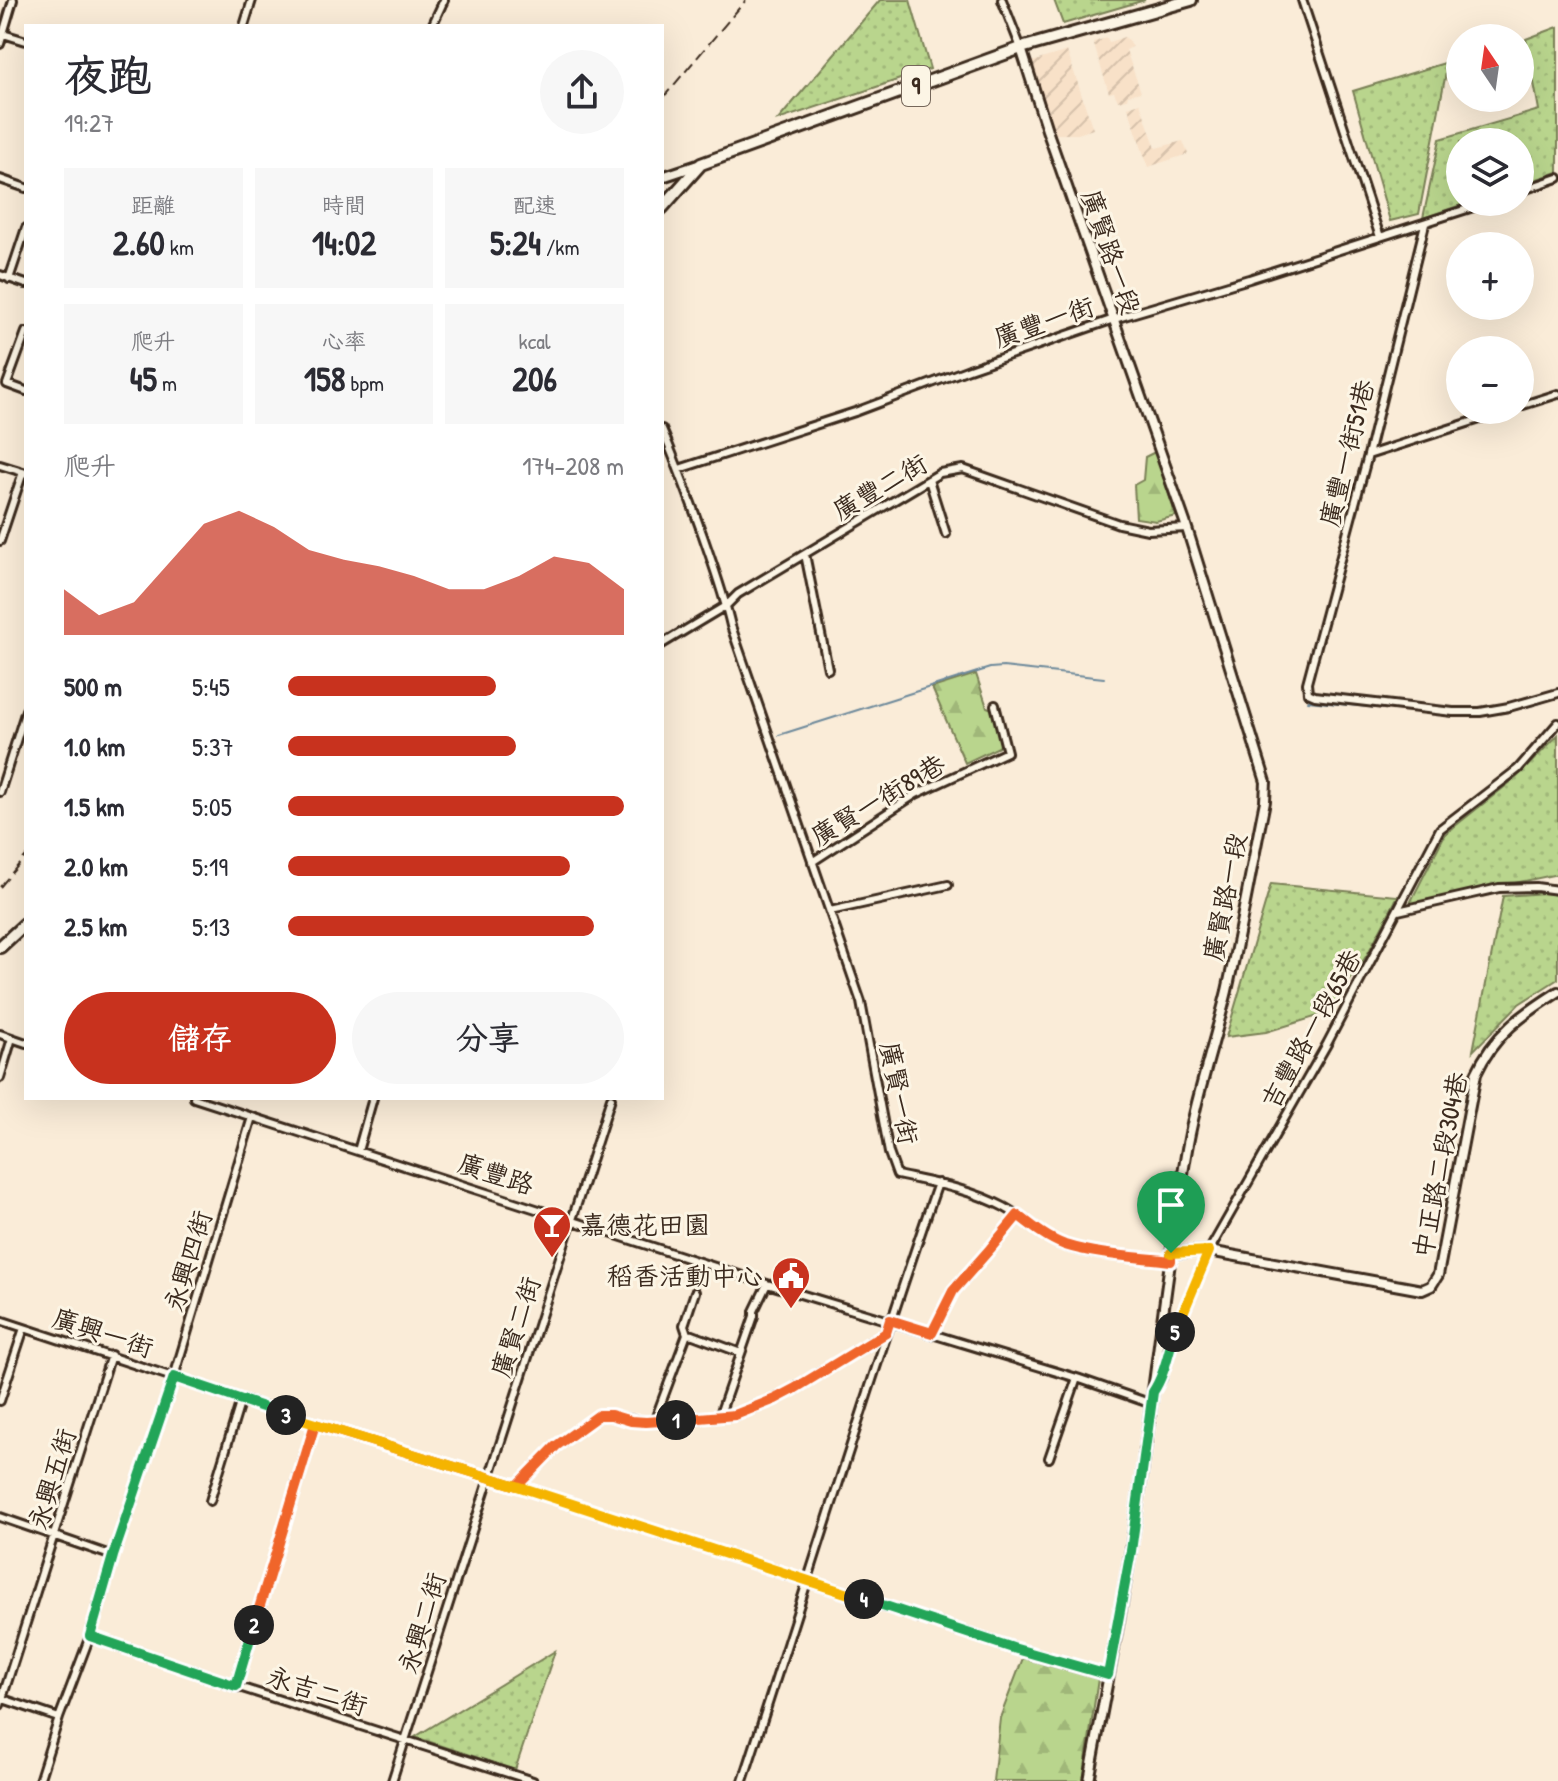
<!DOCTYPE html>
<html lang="zh-TW">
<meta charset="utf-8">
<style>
:root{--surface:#fff;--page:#f7f7f7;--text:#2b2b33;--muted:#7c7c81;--accent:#c8321e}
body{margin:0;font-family:"Patrick Hand","LXGW WenKai TC",sans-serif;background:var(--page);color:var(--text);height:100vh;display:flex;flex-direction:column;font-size:30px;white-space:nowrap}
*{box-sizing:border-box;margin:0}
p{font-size:26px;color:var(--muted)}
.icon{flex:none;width:44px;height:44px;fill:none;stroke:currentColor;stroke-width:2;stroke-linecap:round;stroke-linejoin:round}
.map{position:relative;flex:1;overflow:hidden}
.drawer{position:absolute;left:24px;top:24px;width:640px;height:1076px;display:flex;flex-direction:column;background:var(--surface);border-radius:0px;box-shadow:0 8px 32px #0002}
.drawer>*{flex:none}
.needle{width:52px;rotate:347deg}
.controls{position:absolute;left:1446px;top:24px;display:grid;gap:16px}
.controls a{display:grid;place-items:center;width:88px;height:88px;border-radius:50%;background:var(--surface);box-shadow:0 8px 32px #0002;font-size:40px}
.pin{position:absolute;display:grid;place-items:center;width:68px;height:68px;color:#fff;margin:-82px -34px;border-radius:50% 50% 50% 0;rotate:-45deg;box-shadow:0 0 8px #0007}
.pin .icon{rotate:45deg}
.km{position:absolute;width:40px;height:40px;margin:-20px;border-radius:50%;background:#222;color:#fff;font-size:22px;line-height:40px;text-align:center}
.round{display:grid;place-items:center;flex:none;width:84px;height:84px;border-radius:42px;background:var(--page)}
.summary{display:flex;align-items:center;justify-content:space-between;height:136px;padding:0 40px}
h1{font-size:44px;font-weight:700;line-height:60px}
.metrics{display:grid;grid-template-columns:repeat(3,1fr);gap:12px;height:136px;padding:8px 40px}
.metrics div{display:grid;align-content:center;border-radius:0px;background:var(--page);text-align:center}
.metrics b{font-size:34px;font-weight:700}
.metrics small{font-size:22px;font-weight:400}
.metrics p{font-size:22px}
.chart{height:224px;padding:16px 40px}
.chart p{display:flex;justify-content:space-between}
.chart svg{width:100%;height:144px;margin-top:8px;fill:var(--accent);opacity:.7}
.primary-button{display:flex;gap:16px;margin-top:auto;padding:16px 40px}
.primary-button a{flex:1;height:92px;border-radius:48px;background:var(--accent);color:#fff;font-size:32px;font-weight:700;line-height:92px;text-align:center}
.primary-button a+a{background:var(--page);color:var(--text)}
ul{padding:0 40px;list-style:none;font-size:26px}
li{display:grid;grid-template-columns:128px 96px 1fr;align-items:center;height:60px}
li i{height:20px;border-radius:10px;background:var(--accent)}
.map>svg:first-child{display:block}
.industrial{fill:url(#industrial-furrows)}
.green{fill:url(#green-dots);stroke:#7a8056;stroke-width:2}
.forest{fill:url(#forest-firs);stroke:#7a8056;stroke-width:2}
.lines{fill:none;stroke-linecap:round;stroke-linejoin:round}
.stream{stroke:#6d899b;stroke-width:2}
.minor-casing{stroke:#3b2a1e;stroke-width:12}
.tertiary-casing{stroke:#3b2a1e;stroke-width:14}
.primary-casing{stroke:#3b2a1e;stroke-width:16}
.minor{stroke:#fcf5e5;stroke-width:6}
.tertiary{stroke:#fcf5e5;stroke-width:8}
.primary{stroke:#fcf5e5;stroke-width:10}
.rail{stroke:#3b2a1e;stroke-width:2;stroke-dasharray:12 6;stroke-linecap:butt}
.split-1-casing{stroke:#fff;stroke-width:16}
.split-2-casing{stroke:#fff;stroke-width:16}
.split-3-casing{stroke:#fff;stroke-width:16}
.split-4-casing{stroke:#fff;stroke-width:16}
.split-5-casing{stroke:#fff;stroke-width:16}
.split-6-casing{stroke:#fff;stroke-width:16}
.split-1{stroke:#f0652b;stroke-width:10}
.split-2{stroke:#f0652b;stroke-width:10}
.split-3{stroke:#22a559;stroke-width:10}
.split-4{stroke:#f5b400;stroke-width:10}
.split-5{stroke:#22a559;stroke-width:10}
.split-6{stroke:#f5b400;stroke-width:10}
.labels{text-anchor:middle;stroke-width:6;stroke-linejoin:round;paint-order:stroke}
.shield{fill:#fcf5e5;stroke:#75675a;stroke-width:2}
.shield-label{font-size:24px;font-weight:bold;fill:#3b2a1e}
.street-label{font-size:26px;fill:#3b2a1e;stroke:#fcf5e5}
.poi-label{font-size:26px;fill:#3b2a1e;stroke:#fcf5e5;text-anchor:start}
</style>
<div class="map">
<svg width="1558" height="1781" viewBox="0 0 1558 1781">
<defs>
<pattern id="industrial-furrows" width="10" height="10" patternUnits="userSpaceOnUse" patternTransform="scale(2)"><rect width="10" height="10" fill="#f8e1c8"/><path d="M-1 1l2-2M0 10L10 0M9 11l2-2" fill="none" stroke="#d6c1ab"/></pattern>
<pattern id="green-dots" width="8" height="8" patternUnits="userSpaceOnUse" patternTransform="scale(2)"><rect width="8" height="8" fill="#b9d58d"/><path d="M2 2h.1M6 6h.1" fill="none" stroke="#a0b779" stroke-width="1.8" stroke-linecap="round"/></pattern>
<pattern id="forest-firs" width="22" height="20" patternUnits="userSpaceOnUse" patternTransform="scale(2)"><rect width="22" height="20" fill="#b9d58d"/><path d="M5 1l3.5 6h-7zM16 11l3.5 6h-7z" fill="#a0b779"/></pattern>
</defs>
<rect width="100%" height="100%" fill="#faecd8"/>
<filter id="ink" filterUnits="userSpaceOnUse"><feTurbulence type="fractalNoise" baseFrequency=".0125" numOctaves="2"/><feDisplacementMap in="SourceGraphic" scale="16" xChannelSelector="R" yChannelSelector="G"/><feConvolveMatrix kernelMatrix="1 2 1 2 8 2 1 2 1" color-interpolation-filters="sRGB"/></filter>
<g filter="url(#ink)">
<!-- industrial -->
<path class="industrial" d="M 1124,37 L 1129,40 L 1132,47 L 1126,50 L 1141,92 L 1128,95 L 1127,99 L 1118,101 L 1114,92 L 1109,93 L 1093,42 L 1107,38 L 1109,42 Z
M 1067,51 L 1093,129 L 1078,134 L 1053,134 L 1046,122 L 1038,97 L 1032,62 Z
M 1140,103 L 1156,148 L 1183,141 L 1188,154 L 1148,167 L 1128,107 Z"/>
<!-- green -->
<path class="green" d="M 880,0 L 910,0 L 930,69 L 778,120 Z
M 1054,0 L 1145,0 L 1063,24 Z
M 1558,27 L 1558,172 L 1520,185 L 1520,142 L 1460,142 L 1460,202 L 1470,202 L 1423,218 L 1440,139 L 1539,110 L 1526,39 Z
M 1448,62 L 1419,214 L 1390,221 L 1353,91 Z
M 1558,735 L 1558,874 L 1409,905 L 1445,834 L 1517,777 Z
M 1271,884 L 1398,896 L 1367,955 L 1328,1013 L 1266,1032 L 1226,1037 Z
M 1545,893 L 1558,895 L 1558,979 L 1519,1004 L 1473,1051 L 1503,896 Z
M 555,1651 L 515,1770 L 415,1737 Z"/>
<!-- forest -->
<path class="forest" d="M 1155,452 L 1176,516 L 1156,521 L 1136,518 L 1134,485 L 1143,480 L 1145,457 Z
M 976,674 L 987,707 L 992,709 L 1003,745 L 965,763 L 932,688 Z
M 1023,1658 L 1098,1679 L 1083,1781 L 993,1781 L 1000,1718 Z"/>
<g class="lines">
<!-- stream -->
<path class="stream" d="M 1308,701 L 1471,717 C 1501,714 1529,708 1558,697
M 779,735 L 990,668 L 1003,667 L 1104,678"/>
<defs>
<path id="minor" d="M 1002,0 L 1021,48
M 1302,0 L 1380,237
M 244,26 L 252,0
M 432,26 L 444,0
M 0,33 L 26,41
M 0,44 L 13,0
M 0,179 L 26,188
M 1520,191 L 1558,178
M 1425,224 L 1368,455 L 1307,683 L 1308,693 L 1315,696 L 1453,712 L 1480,712 L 1509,707 L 1558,693
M 0,275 L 26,284
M 9,279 L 26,228
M 26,332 L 7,384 L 26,391
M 1520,406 L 1558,394
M 662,429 C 677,464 690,500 703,536 C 713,565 724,595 731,626 L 861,1002 L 889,1153 L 897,1175 C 934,1183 970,1189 1004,1207 C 1024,1218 1040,1234 1061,1244 C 1087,1255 1141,1257 1171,1261
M 1368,455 L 1508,410
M 0,465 L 26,473
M 679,469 L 855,412 L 969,369 L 1114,319 L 1249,279 L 1489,202
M 929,480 L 946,534
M 0,541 L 23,472
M 805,554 L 828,669
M 662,644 L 727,605 L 738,594 L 940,473 L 963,469 L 1119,524 L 1148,530 L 1187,528
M 0,792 L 26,710
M 812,862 L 916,794 L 1007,752 L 995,705
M 830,911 L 948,885
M 1398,911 L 1499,888 L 1536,887 L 1558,890
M 0,1034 L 26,1043
M 0,1078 L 12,1038
M 194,1098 L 767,1284 L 1077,1378 L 1152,1404
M 358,1151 L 373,1098
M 0,1320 L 315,1424 L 517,1486 L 1013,1648 L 1108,1675
M 932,1333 L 953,1291 L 990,1249 L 1018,1215
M 687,1334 L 693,1335 L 741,1353
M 1155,1389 L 1162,1378 L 1167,1353 L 1182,1315 L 1209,1251 L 1327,1044 L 1440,829 L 1518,769 L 1558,723
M 0,1401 L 24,1328
M 719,1417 L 754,1316 L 754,1311 L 767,1284
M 654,1422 L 687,1334 L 684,1325 L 695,1292
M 1049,1458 L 1077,1378
M 517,1486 L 556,1446 L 599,1415 C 614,1414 630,1421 646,1422 L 735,1415 L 775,1399 L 794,1389 L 886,1333
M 210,1501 L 241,1400
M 0,1517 L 113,1556
M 90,1636 L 236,1686 L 533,1781
M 236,1686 L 315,1424
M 0,1698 L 59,1718
M 0,1705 L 111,1355
M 39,1781 L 59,1718 L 90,1636 L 113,1556 L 174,1377 L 252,1117
M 392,1781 L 611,1098
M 743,1781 C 808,1582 869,1381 938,1183"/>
<path id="tertiary" d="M 1021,48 L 1047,130 L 1185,522 L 1266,782 L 1265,801 C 1252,865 1241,928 1227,991 C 1213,1048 1194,1103 1185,1161 C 1164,1290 1151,1420 1131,1549 C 1119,1627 1103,1704 1089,1781
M 662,177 L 701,164
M 1171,1253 L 1209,1251 L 1422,1290 L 1431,1286 L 1438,1275 L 1476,1074 C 1494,1034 1522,1015 1558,992"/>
<path id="primary" d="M 662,208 L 701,164 L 1021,48 L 1191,0
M 0,947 L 26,923"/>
</defs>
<!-- minor casing -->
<use href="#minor" class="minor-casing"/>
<!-- tertiary casing -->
<use href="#tertiary" class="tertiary-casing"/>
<!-- primary casing -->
<use href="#primary" class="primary-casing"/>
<!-- minor -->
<use href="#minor" class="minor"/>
<!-- tertiary -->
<use href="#tertiary" class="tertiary"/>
<!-- primary -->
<use href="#primary" class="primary"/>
<!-- rail -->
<path class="rail" d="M 662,99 L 746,0
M 0,887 L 26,856"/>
</g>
</g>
<g class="lines" filter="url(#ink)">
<defs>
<path id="split-1" d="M 676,1420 L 735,1415 L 775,1399 L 794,1389 L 886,1333 L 890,1320 L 932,1333 L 953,1291 L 990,1249 L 1018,1215 C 1032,1226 1048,1239 1065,1245 C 1096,1255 1139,1257 1171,1261 L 1171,1253"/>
<path id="split-2" d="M 254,1625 L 315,1424 L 517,1486 L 556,1446 L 599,1415 L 611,1415 L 631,1421 L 646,1422 L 676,1420"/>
<path id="split-3" d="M 254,1625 L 236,1686 L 90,1636 L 113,1556 L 174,1377 L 286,1415"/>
<path id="split-4" d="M 286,1415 L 517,1486 L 864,1599"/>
<path id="split-5" d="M 864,1599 L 1013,1648 L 1108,1675 L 1131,1551 L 1153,1392 C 1165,1374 1168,1352 1175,1332"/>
<path id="split-6" d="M 1171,1253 L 1209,1251 L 1175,1332"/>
</defs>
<!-- split-1 casing -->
<use href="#split-1" class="split-1-casing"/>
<!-- split-2 casing -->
<use href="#split-2" class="split-2-casing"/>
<!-- split-3 casing -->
<use href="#split-3" class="split-3-casing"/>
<!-- split-4 casing -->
<use href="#split-4" class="split-4-casing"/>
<!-- split-5 casing -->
<use href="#split-5" class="split-5-casing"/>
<!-- split-6 casing -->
<use href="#split-6" class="split-6-casing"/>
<!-- split-1 -->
<use href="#split-1" class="split-1"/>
<!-- split-2 -->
<use href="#split-2" class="split-2"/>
<!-- split-3 -->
<use href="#split-3" class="split-3"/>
<!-- split-4 -->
<use href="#split-4" class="split-4"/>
<!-- split-5 -->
<use href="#split-5" class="split-5"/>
<!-- split-6 -->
<use href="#split-6" class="split-6"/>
</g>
<!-- icons -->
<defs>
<symbol id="bar-pin" viewBox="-11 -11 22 30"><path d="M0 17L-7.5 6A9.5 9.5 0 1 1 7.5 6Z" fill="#c8321e" stroke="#fcf5e5"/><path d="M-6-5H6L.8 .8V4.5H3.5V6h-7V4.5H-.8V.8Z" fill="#fff"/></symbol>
<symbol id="civic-pin" viewBox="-11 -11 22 30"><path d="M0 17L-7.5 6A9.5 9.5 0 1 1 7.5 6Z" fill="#c8321e" stroke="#fcf5e5"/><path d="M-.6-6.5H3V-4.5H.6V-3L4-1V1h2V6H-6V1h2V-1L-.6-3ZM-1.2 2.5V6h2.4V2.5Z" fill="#fff"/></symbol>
</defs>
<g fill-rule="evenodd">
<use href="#bar-pin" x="530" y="1203" width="44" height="60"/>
<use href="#civic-pin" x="769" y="1254" width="44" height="60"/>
</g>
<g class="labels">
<!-- shield labels -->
<rect class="shield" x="902" y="66" width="28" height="40" rx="6"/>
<g class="shield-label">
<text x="916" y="94">9</text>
</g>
<!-- street labels -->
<g class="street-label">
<text transform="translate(1111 252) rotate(71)" y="9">廣賢路一段</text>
<text transform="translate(1044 322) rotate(-19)" y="9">廣豐一街</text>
<text transform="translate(1347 453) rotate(-76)" y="9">廣豐一街51巷</text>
<text transform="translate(880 487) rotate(-30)" y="9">廣豐二街</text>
<text transform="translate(878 800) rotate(-31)" y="9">廣賢一街89巷</text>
<text transform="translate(1225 897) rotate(-79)" y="9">廣賢路一段</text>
<text transform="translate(1311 1029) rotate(-61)" y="9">吉豐路一段65巷</text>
<text transform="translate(899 1093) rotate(79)" y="9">廣賢一街</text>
<text transform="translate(1440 1165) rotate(-79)" y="9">中正路二段304巷</text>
<text transform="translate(496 1174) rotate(18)" y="9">廣豐路</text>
<text transform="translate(188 1261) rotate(-73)" y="9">永興四街</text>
<text transform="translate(516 1327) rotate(-72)" y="9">廣賢二街</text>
<text transform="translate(103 1333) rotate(18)" y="9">廣興一街</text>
<text transform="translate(52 1479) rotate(-73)" y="9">永興五街</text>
<text transform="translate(422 1623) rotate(-73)" y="9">永興二街</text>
<text transform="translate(317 1691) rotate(18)" y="9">永吉二街</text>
</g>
<!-- poi labels -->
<g class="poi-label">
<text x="580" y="1234">嘉德花田園</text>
<text x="763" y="1285" text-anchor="end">稻香活動中心</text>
</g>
</g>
</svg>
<div class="controls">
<a><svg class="needle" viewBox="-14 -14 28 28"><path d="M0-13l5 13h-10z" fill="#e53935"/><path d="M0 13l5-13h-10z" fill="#7c7c81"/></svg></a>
<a><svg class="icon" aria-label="layers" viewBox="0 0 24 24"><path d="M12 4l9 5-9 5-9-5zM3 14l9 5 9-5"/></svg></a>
<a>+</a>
<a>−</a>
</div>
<div class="pin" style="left:1171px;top:1253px;background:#1e9e55"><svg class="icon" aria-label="arrive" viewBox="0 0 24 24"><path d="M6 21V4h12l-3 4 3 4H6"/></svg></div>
<b class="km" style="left:676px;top:1420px">1</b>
<b class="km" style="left:254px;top:1625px">2</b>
<b class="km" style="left:286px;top:1415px">3</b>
<b class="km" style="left:864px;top:1599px">4</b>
<b class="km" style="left:1175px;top:1332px">5</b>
<section class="drawer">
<div class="summary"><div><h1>夜跑</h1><p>19:27</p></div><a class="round"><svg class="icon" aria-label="share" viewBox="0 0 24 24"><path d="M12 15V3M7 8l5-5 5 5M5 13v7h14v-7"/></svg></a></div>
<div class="metrics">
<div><p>距離</p><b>2.60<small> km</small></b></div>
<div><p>時間</p><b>14:02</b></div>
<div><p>配速</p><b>5:24<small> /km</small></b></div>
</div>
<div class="metrics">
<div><p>爬升</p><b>45<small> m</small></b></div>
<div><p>心率</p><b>158<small> bpm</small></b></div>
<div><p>kcal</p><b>206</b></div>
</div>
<div class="chart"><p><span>爬升</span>174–208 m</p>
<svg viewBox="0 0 160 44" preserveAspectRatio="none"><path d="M0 44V30L10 38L20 34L30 22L40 10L50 6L60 11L70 18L80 21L90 23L100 26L110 30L120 30L130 26L140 20L150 22L160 30V44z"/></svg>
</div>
<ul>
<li><b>500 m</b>5:45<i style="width:62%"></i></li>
<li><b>1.0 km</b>5:37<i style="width:68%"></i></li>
<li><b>1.5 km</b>5:05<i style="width:100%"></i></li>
<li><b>2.0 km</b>5:19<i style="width:84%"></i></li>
<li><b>2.5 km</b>5:13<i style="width:91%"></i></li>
</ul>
<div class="primary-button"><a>儲存</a><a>分享</a></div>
</section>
</div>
